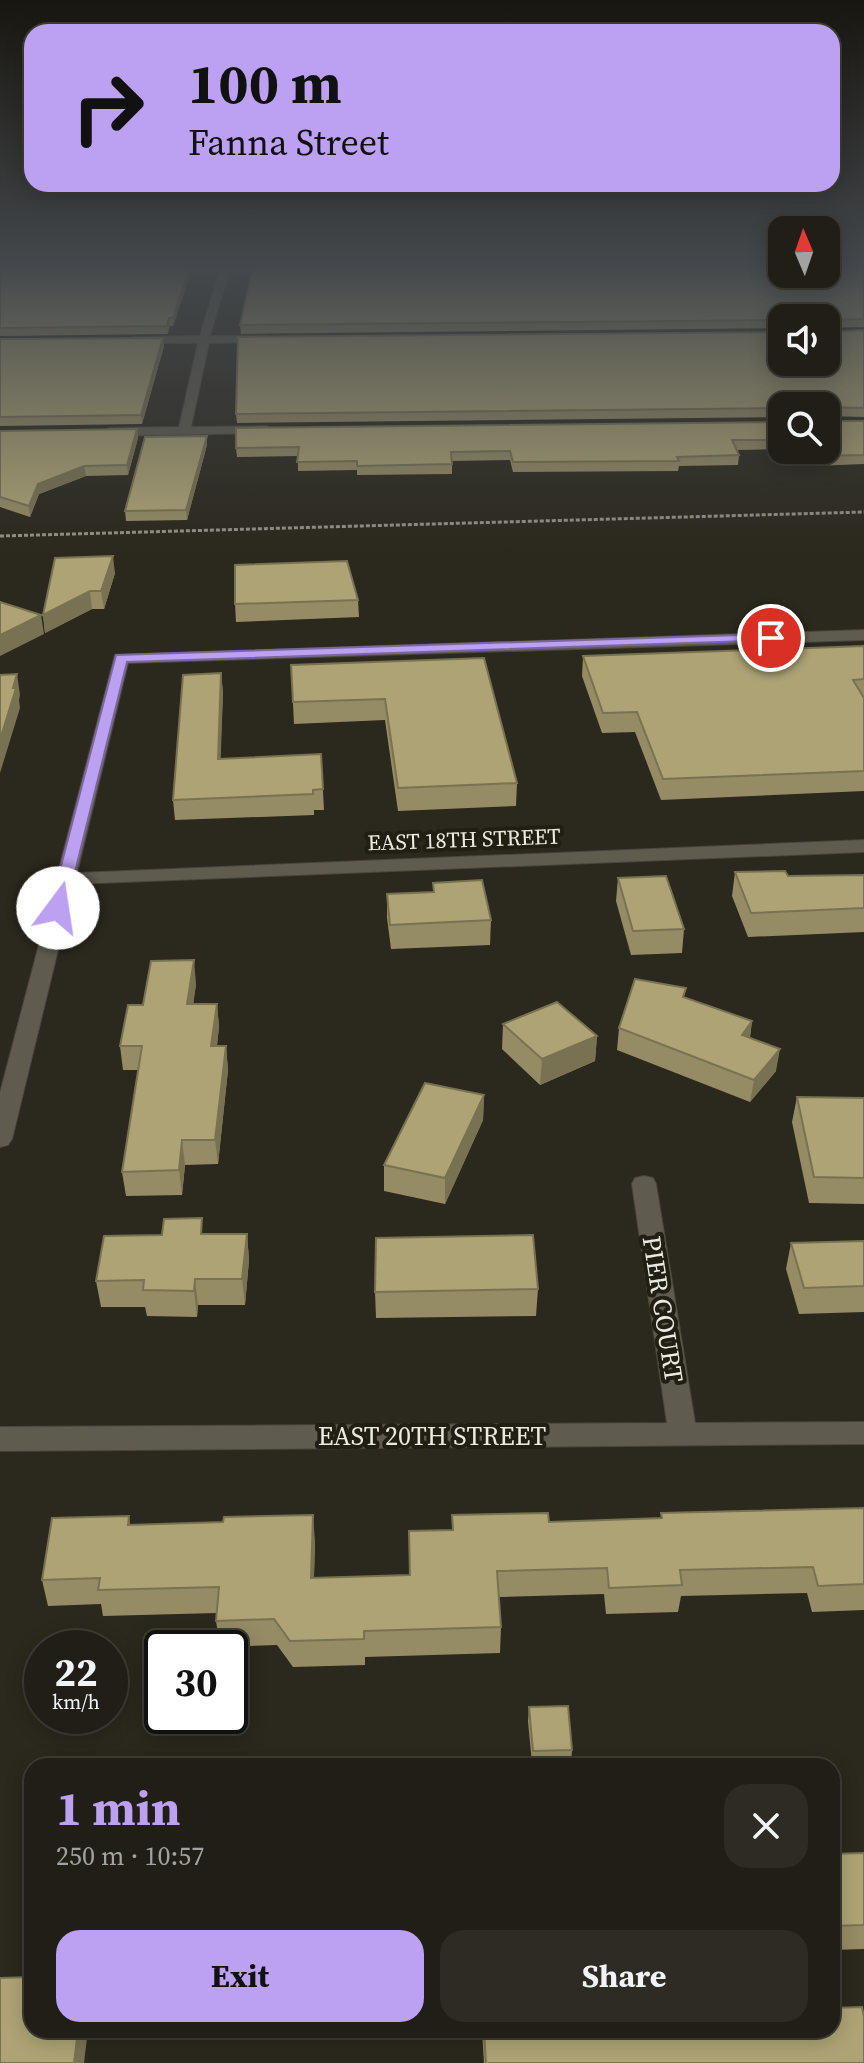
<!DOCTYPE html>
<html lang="en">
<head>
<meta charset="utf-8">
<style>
  :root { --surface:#201e16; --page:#2d2b23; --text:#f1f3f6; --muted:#a2a2a1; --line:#3d3c35; --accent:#bca0f2 }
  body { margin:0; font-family:"Source Serif 4",serif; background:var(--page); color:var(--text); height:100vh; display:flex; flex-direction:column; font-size:30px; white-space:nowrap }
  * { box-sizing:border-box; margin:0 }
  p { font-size:26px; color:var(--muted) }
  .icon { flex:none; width:44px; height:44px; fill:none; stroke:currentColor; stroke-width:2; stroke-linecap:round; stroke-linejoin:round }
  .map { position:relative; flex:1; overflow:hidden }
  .side { position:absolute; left:24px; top:1758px; width:816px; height:280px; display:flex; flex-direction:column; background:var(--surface); border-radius:24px; box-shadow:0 4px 20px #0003,0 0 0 2px var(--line) }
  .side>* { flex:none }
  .hud { position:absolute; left:24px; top:24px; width:816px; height:168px; border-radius:24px; box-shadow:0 4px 20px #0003,0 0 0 2px var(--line); background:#bca0f2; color:#111; overflow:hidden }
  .needle { width:52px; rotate:358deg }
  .buttons { position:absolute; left:768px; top:216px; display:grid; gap:16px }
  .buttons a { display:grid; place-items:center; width:72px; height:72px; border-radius:16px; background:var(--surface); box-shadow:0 4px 20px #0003,0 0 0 2px var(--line); font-size:40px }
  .speed { position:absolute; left:24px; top:1630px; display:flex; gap:16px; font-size:40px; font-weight:700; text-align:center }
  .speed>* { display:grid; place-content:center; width:104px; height:104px; border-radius:50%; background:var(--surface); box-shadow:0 4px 20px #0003,0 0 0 2px var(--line); line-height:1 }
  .speed small { font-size:20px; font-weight:400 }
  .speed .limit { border:4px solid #111; border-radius:12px; background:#fff; color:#111 }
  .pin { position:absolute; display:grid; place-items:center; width:68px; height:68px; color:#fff; margin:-34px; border:4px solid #fff; border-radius:50%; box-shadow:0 2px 8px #0007 }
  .me { position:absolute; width:88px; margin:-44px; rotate:14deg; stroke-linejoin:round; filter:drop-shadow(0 0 6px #0008) }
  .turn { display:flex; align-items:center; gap:28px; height:168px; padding:0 32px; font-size:36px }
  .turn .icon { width:104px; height:104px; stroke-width:2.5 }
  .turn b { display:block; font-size:56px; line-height:68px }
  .round { display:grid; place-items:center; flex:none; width:84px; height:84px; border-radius:24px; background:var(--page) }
  .summary { display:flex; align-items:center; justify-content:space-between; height:136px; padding:0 32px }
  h1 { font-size:48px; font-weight:700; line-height:60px; color:var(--accent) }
  .button { display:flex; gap:16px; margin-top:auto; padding:16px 32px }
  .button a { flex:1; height:92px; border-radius:24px; background:var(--accent); color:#111; font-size:32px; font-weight:700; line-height:92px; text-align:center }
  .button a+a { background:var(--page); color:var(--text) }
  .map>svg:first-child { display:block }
</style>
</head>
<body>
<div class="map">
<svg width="864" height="2063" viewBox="0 0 864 2063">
  <rect width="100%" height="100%" fill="#2b281d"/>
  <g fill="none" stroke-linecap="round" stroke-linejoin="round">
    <!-- minor casing -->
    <g stroke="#47453c" stroke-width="2">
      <g id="minor">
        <polygon points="161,267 283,266 288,269 283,272 229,272 210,336 267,336 272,339 267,342 209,343 191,427 267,426 273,430 271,433 109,436 103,432 109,428 179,427 198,343 133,343 128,340 133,337 200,336 219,272 158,272"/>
        <polygon points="864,630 864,640 128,663 77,873 864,840 864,852 74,884 12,1139 8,1145 0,1147 0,1093 115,655"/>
        <polygon points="644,1176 653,1178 656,1184 695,1423 864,1422 864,1444 0,1451 0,1427 667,1423 632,1184 635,1178"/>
      </g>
    </g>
    <!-- path -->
    <polyline stroke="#939188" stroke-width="3" stroke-dasharray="4 2" stroke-linecap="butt" points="0,536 864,512"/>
    <!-- minor -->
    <use href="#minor" fill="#5f5c4f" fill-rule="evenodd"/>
  </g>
  <!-- wall -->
  <g fill="#958c65">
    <polygon points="864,266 864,327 826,328 782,318 782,328 241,334 240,325"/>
    <polygon points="0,269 190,275 173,326 170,326 168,334 0,336"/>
    <polygon points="864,330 864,417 826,416 782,406 782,417 237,423 236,414 827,332"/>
    <polygon points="0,339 164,346 142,424 0,426"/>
    <polygon points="827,421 864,421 864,464 814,466 802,450 826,450"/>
    <polygon points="782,422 782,449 737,450 739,455 738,465 679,466 678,471 513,472 510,460 452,461 452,474 357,475 357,470 298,471 298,456 237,457 236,448"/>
    <polygon points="137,429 138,438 128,475 86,476 39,494 30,517 0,507 0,431"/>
    <polygon points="207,445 187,520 126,521 125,511"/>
    <polygon points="115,573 104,609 92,609 45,633 43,615"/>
    <polygon points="358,600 359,617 236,622 235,604"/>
    <polygon points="864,646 864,791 661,800 635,732 602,733 582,676 583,656"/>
    <polygon points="484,658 517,783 516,806 398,811 385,720 294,724 291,665"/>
    <polygon points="221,673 223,693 220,759 321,754 324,810 314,810 314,815 175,820 173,800"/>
    <polygon points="735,872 788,876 864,875 864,932 748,937 732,896"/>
    <polygon points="618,878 684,929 682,953 631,955 616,901"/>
    <polygon points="433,883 491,920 490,945 391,949 387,918 387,894 433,892"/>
    <polygon points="196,984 193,1004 217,1004 219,1027 217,1046 226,1046 228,1070 218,1164 185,1165 182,1195 126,1196 122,1172 139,1070 123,1070 120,1046 143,1005"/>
    <polygon points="684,997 752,1021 750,1038 776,1071 750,1102 617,1050 619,1028"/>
    <polygon points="503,1024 597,1036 595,1061 540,1085 502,1049"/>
    <polygon points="484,1095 483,1120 445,1204 384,1191 384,1165"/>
    <polygon points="797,1097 864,1098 864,1204 809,1203 792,1122"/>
    <polygon points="204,1234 247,1234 249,1260 245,1305 198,1305 197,1317 147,1316 145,1307 101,1307 96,1281"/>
    <polygon points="864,1241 864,1312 799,1314 786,1269 791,1243"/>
    <polygon points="538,1289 536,1316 376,1318 375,1292"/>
    <polygon points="864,1508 864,1610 812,1612 807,1593 681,1596 678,1612 606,1614 604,1594 499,1597 501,1627 500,1653 365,1657 365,1665 293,1667 277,1645 220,1647 216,1621 217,1613 103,1616 101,1604 48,1606 42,1580 129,1516 130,1525 315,1541 314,1578 410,1575 452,1530 452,1515 549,1522 661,1518 661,1513"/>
    <polygon points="529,1707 572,1750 571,1763 532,1764 528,1721"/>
    <polygon points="864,1853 864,1949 832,1950 832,1854"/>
    <polygon points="482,2030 832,2030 864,2063 484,2063"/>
  </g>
  <!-- shaded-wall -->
  <g fill="#797252">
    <polygon points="189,268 190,275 173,326 173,318"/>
    <polygon points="169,318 170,326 168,334 167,326"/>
    <polygon points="163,338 164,346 142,424 141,415"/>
    <polygon points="137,429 138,438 128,475 127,465"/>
    <polygon points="207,436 207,445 187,520 186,510"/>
    <polygon points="84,466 86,476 39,494 30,517 29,506 38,484"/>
    <polygon points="113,556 115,573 104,609 101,591"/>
    <polygon points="90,591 92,609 45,633 43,615"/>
    <polygon points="41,615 44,634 0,656 0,635"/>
    <polygon points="221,673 223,693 220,779 218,759"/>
    <polygon points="17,674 20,695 19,700 20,708 0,773 0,740"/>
    <polygon points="194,960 196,984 190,1028 187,1004"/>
    <polygon points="217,1004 219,1027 214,1070 211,1046"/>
    <polygon points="752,1021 749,1043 742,1035"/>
    <polygon points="597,1036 595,1061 540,1085 542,1059"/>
    <polygon points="226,1046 228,1070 218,1164 215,1140"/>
    <polygon points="780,1049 776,1071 750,1102 754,1080"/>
    <polygon points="484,1095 483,1120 445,1204 445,1178"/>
    <polygon points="182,1140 185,1165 182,1195 179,1170"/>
    <polygon points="247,1234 249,1260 245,1305 242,1279"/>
    <polygon points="195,1279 198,1305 197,1317 194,1291"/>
    <polygon points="313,1515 315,1541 313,1604 311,1578"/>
    <polygon points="78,2030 88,2030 84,2063 74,2063"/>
  </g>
  <!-- building -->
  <g fill="#ada375" stroke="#797252" stroke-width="2">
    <polygon points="375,266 782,266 782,274 826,274 826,266 864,266 864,319 827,320 826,321 826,318 782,318 782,320 240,325 253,267"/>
    <polygon points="189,268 173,318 169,318 167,326 0,328 0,269"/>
    <polygon points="826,328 827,332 864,330 864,408 827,407 826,412 826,406 782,406 782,408 236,414 238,337 782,332 782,362 826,362"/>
    <polygon points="163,338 141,415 0,417 0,339"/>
    <polygon points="826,419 827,421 864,421 864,455 815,456 810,450 826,450"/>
    <polygon points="782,422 782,440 732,440 739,455 677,457 679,461 513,462 510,451 451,452 452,464 357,466 357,461 297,462 299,447 236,448 236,428"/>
    <polygon points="137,429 127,465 84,466 38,484 29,506 0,497 0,431"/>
    <polygon points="207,436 186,510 125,511 145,437"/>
    <polygon points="113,556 101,591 90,591 43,615 55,558"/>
    <polygon points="347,561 358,600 235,604 235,565"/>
    <polygon points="0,602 41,615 0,635"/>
    <polygon points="864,646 864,679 853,680 864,698 864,771 663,779 637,712 603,713 583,656"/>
    <polygon points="484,658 517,783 398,788 385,699 293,702 291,665"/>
    <polygon points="221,673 218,759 321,754 323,789 313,790 313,794 173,800 183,675"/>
    <polygon points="17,674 13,688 16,688 0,740 0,675"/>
    <polygon points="785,871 788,876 864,875 864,908 751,913 735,872"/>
    <polygon points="666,876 684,929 633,931 618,878"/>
    <polygon points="482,880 491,920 390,925 387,894 434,892 433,883"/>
    <polygon points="194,960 187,1004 217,1004 211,1046 226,1046 215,1140 182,1140 179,1170 122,1172 142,1046 120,1046 128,1005 143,1005 151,961"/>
    <polygon points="635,979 686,988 683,997 752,1021 742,1035 780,1049 754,1080 619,1028"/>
    <polygon points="557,1002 597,1036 542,1059 503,1024"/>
    <polygon points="425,1083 484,1095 445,1178 384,1165"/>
    <polygon points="797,1097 864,1098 864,1178 814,1177"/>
    <polygon points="202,1218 201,1234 247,1234 242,1279 195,1279 194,1291 143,1290 144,1280 96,1281 104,1236 162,1235 164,1219"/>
    <polygon points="533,1235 538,1289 375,1292 376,1238"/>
    <polygon points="864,1241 864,1286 804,1288 791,1243"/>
    <polygon points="864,1508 864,1584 818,1586 813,1567 680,1570 682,1585 609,1588 607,1568 497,1571 501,1627 364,1631 364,1639 290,1641 274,1619 216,1621 219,1587 98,1590 100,1578 42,1580 52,1518 129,1516 128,1525 223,1522 224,1517 313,1515 311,1578 410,1575 409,1531 453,1530 452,1515 548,1513 549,1522 662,1518 661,1513"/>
    <polygon points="568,1706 572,1750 533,1751 529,1707"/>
    <polygon points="864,1853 864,1925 832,1926 832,1854"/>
    <polygon points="32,1977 32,2030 78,2030 74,2063 0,2063 0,1978"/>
    <polygon points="862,2007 864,2017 864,2063 486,2063 484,2030 832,2030 832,2008"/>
  </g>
  <!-- sky -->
  <linearGradient id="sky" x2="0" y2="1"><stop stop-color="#181610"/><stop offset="0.48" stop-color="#44484c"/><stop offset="1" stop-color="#44484c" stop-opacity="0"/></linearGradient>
  <rect width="864" height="555" fill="url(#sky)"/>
  <!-- route -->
  <polygon fill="#bca0f2" stroke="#7a689d" stroke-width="2" points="771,634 776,635 776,640 127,662 66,908 58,913 50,908 116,655"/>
  <g text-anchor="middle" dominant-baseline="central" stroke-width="8" stroke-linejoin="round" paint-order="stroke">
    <!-- street labels -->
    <g font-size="22" fill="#ebeae2" stroke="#211f13">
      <text transform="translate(464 839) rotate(-2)">EAST 18TH STREET</text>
    </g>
    <!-- near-street labels -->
    <g font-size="26" fill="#ebeae2" stroke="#211f13">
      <text transform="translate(663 1309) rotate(81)">PIER COURT</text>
      <text x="432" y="1436">EAST 20TH STREET</text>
    </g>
  </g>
</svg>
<div class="buttons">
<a><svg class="needle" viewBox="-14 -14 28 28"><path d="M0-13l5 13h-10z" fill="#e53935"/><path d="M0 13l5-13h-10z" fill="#a2a2a1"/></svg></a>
<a><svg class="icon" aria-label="sound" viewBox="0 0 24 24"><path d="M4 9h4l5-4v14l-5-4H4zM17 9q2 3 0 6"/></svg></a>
<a><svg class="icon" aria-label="search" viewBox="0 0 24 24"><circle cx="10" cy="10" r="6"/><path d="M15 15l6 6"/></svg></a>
</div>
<div class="speed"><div>22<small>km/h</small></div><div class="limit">30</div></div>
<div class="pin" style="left:771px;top:638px;background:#d93025"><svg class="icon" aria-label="arrive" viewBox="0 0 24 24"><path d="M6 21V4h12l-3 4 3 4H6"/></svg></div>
<svg class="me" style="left:58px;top:908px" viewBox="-20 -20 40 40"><circle r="19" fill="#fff"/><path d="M0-13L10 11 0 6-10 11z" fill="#bca0f2"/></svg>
<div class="hud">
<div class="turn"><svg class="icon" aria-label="right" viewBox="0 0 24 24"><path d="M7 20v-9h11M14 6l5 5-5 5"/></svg><div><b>100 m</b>Fanna Street</div></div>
</div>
<section class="side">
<div class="summary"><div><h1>1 min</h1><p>250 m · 10:57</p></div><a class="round"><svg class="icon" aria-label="close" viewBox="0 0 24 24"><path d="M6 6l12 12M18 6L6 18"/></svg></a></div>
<div class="button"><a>Exit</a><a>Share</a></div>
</section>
</div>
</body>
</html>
